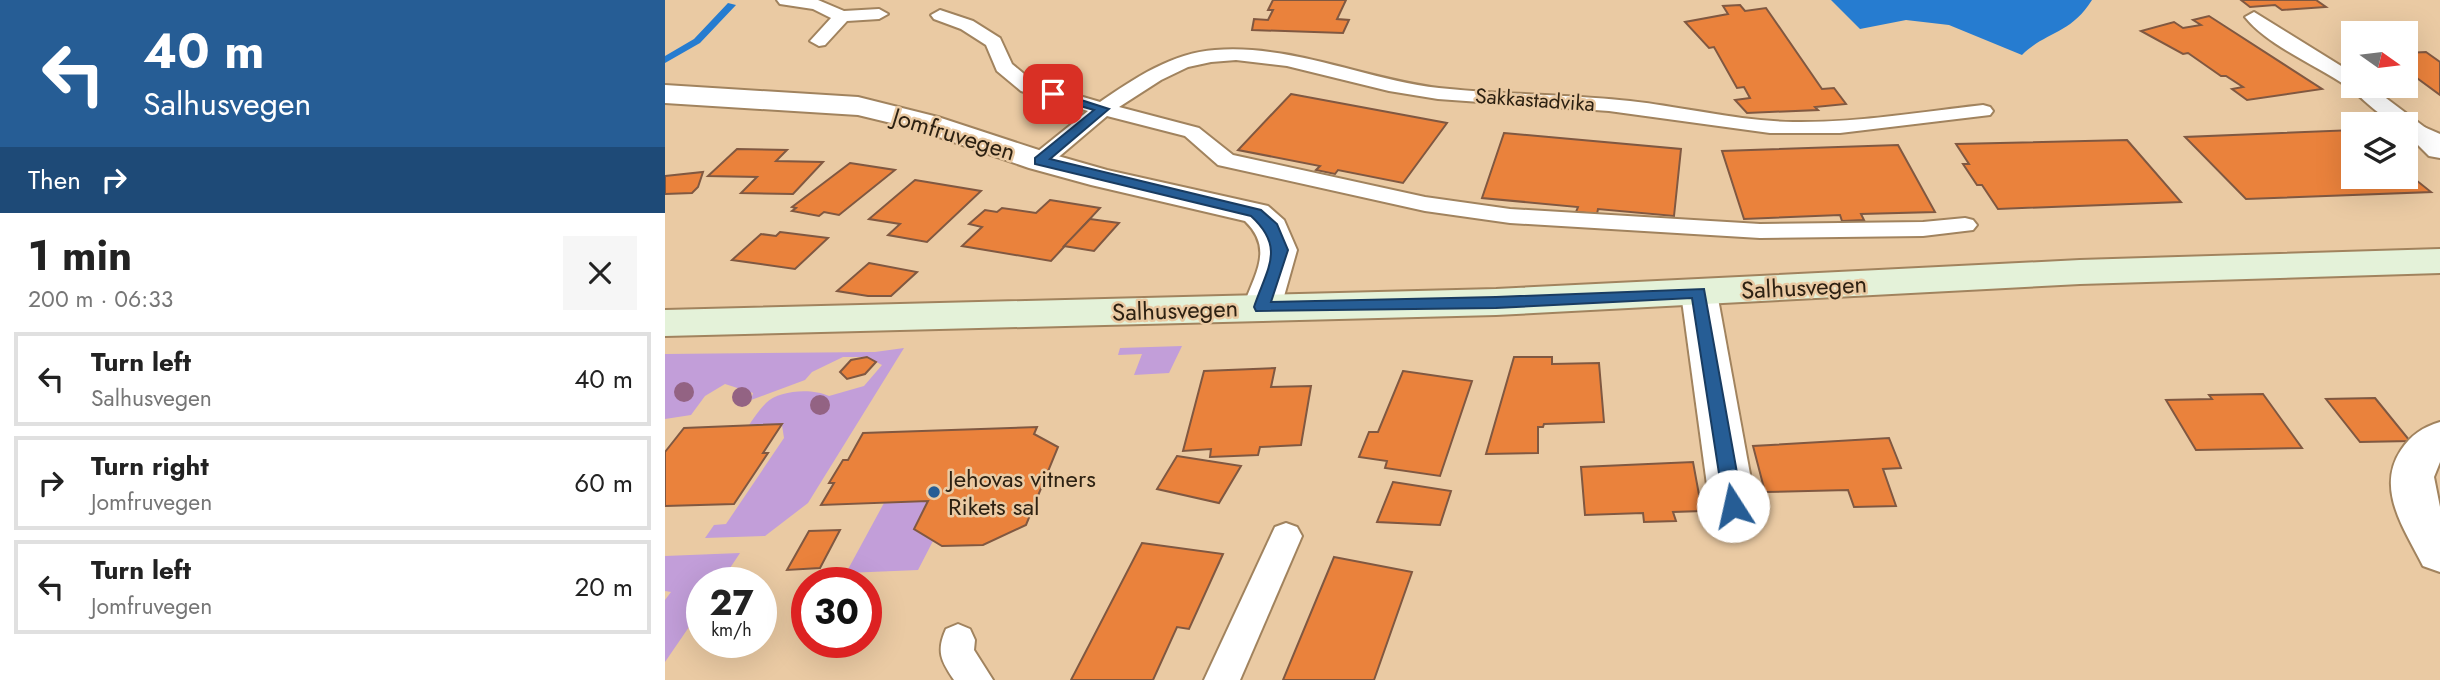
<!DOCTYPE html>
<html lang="en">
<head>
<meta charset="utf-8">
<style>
  :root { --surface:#fff; --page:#f6f6f6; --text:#222; --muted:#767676; --line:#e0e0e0 }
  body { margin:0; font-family:Jost,sans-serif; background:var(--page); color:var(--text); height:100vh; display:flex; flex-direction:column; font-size:26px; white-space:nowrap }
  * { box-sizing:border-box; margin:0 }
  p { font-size:23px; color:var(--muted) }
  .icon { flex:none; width:38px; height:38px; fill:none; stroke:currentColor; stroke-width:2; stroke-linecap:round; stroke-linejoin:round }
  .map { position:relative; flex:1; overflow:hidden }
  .sheet { display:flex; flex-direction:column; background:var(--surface); width:665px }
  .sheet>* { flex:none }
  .guide { background:#265d95; color:#fff; overflow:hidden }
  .needle { width:46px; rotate:104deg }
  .buttons { position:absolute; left:1676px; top:21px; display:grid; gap:14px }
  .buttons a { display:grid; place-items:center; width:77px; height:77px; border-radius:0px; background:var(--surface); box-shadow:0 7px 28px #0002; font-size:35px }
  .speed { position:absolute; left:21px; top:567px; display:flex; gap:14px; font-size:35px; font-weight:700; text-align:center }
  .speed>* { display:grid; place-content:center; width:91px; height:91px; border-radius:50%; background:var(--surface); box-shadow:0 7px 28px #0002; line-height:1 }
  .speed small { font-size:18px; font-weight:400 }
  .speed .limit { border:10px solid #d22; background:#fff; color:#111 }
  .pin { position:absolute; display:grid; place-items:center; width:60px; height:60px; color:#fff; margin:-30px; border-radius:14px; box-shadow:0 4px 10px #0006 }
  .me { position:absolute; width:77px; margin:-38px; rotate:350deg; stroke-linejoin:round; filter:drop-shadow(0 0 5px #0008) }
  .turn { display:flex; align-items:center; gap:24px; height:147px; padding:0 28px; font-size:32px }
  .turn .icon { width:91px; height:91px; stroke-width:2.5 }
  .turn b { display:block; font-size:49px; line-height:60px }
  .then { display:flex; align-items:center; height:66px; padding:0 28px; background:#0003; gap:14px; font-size:26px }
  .round { display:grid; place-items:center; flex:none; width:74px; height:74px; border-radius:0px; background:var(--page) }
  .overview { display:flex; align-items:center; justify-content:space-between; height:119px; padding:0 28px }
  h1 { font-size:42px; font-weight:700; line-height:52px }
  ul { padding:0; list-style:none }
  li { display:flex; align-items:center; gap:21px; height:94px; margin:0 14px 10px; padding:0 14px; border:4px solid var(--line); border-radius:0px }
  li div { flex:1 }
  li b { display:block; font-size:26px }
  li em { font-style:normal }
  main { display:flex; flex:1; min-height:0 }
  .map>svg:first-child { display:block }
</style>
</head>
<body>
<main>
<section class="sheet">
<div class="guide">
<div class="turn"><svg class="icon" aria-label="left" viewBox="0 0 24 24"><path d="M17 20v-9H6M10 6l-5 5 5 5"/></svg><div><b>40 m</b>Salhusvegen</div></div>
<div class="then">Then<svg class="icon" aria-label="right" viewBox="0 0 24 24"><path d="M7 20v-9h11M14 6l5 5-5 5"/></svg></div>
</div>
<div class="overview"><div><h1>1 min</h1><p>200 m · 06:33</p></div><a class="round"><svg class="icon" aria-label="close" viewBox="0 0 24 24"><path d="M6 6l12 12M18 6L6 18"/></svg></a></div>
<ul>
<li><svg class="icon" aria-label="left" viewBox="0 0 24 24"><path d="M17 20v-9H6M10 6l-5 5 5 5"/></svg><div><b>Turn left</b><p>Salhusvegen</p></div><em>40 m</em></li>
<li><svg class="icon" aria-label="right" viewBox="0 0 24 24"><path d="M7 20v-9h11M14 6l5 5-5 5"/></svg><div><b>Turn right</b><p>Jomfruvegen</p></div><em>60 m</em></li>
<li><svg class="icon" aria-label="left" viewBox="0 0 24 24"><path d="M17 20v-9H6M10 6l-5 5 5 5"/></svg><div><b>Turn left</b><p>Jomfruvegen</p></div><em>20 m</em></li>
</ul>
</section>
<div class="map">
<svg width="1775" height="680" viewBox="0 0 1775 680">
  <rect width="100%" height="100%" fill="#eacaa3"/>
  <!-- green -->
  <g fill="#c29ed9">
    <polygon points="517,346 504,373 469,375 477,354 453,355 455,348"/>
    <path d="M239,348L143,503L100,536L40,538L49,525L61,524L119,438L117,425H84C89,418 94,410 101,403C114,390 147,388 164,396L199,386L217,365L202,357H178L147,372L140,380L86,400L88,393L60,384L40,396L26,415L0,419V354L210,352Z"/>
    <polygon points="263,501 249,529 268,541 253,570 181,573 219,503"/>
    <polygon points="75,553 55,583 37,583 37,608 0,662 0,600 6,592 0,591 0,556"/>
  </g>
  <!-- water -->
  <path fill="#267cd0" d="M1166,0H1427C1405,35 1381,31 1357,55L1284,25L1241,20L1195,29Z"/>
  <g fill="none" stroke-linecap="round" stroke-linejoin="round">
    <!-- stream -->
    <polygon fill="#267cd0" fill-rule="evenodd" points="63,3 71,5 35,43 0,63 0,56 29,39"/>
  </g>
  <!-- building -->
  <g fill="#ea823c" stroke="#805841" stroke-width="2">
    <polygon points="608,0 681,0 672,19 684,20 678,33 587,30 589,19 603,20 608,10 603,10"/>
    <polygon points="1576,0 1651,0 1661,7 1617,10 1610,5 1585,7"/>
    <polygon points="1075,5 1080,11 1101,8 1157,89 1169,88 1181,104 1150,107 1153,110 1082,113 1070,100 1085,98 1079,87 1072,88 1049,47 1044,48 1020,22 1063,14 1058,6"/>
    <polygon points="1544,16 1657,89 1582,100 1567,89 1578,87 1561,76 1556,76 1523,53 1518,54 1476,31 1509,22 1518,28 1536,25 1528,20"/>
    <polygon points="1761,52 1775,62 1775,95 1741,70 1741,53"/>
    <polygon points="626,94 782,123 738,183 673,170 670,174 651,170 655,166 573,150"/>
    <polygon points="1689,130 1689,177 1741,177 1741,172 1766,192 1581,199 1520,137"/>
    <polygon points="839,133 1016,149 1009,216 933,209 932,214 911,212 913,207 817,198"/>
    <polygon points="1462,140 1516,202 1333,209 1317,185 1312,185 1298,164 1304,164 1291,144"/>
    <polygon points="1233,145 1270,212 1196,214 1199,220 1177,221 1175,215 1079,219 1057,151"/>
    <polygon points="72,149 122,150 111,161 158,162 128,194 76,193 92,177 43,176"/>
    <polygon points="185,163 230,170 174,215 159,212 154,216 127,211 131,208 127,207"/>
    <polygon points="38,172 33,187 27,193 0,194 0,176"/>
    <polygon points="250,180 316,191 262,242 223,235 235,224 204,219"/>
    <polygon points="385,200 435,208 386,261 297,246 317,227 304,224 320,210 332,212 337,208 371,213"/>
    <polygon points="425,219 454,223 429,251 399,246"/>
    <polygon points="115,232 163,238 130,269 67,260 96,234 111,236"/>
    <polygon points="204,263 252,272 226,296 203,296 172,291"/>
    <polygon points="202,357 211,362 200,374 182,379 175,372 186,360"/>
    <polygon points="849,357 887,357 887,364 934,363 939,422 879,424 878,427 873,427 873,453 821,454"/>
    <polygon points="610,368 606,387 646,386 636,445 595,447 593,455 545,457 546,449 518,451 539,371"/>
    <polygon points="738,371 807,381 775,476 720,468 722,461 694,457 704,432 713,432"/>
    <polygon points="1598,394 1637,448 1531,450 1501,400 1547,399 1544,395"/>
    <polygon points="1710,398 1745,441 1695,442 1661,399"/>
    <polygon points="117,424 98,453 103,453 69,504 0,506 0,452 19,428"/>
    <polygon points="372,427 369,434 393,447 361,525 318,545 277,546 249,529 263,501 156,505 169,483 164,483 178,460 183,460 198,433"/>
    <polygon points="1224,438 1236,468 1218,469 1231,506 1189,507 1183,490 1100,492 1088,446"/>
    <polygon points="512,456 576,466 554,503 492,489"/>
    <polygon points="1028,462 1037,511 1008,512 1011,521 979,522 978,513 920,515 916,467"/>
    <polygon points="728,482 786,491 775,525 712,522"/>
    <polygon points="175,530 155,568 122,570 144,531"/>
    <polygon points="477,543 558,554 524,629 512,627 488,680 406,680"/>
    <polygon points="669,557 747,572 709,680 618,680"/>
  </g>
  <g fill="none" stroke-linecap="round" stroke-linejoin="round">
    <!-- service casing -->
    <g stroke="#a1835e" stroke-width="4">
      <g id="service">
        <polygon points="112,0 153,0 179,11 214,9 223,14 214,19 182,21 160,45 154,46 145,41 166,18 148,9 115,4"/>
        <path d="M275,10L308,21L335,38L347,64L370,83L435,102C470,78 507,53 550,50C627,44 699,79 774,88C837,95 901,94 965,101C1019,107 1073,121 1128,122C1191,123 1255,112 1318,105L1325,107L1328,111L1325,115L1175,133H1105L944,111L773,99L724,91L622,66L571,60L546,62L523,67L496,80L454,107L534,128L568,155L760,197L845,209L1095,224L1258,222L1300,218L1308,220L1312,225L1308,230L1258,236L1095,238L845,223L760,211L553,165L520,136L442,116L383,166H367L364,161L367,156L423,111L356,91L332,71L321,45L296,29L269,19L266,15Z"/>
        <path d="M1589,12L1689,74V86H1705L1766,132L1769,136L1766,140H1752L1741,132V124C1719,124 1700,99 1683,87C1653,66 1603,46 1580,17Z"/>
        <polygon points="621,523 632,527 637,536 575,680 539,680 610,527"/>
        <path d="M293,624L305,629L310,640L309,650L328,680H289C276,661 271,651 281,629Z"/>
      </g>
    </g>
    <!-- minor casing -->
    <g stroke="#a1835e" stroke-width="4">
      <g id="minor">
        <path d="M0,85L193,97L273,117L386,154L442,170L603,206L619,220L632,250L616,307L610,316L597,320L584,316L578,307C590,273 609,249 580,221L426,185L364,168L251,129L193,115L0,103Z"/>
        <polygon points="1759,127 1775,134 1775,158 1764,156 1744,136 1748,130"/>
        <polygon points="1034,281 1047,284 1052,293 1091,507 1084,520 1068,526 1052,520 1045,507 1016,293 1021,284"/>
        <path d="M1775,422V462L1769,477L1775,507V572L1758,566C1740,530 1710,489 1736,450C1746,435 1758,427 1775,422Z"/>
      </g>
    </g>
    <!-- secondary casing -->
    <g stroke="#a1835e" stroke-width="4">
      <polygon id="secondary" points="1775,249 1775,273 1415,284 831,315 0,336 0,310 831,289 1415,260"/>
    </g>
    <!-- service -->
    <use href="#service" fill="#fff" fill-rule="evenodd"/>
    <!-- minor -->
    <use href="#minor" fill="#fff" fill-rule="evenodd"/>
    <!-- secondary -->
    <use href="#secondary" fill="#e4f2d9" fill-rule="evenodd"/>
  </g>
  <!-- trees -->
  <g fill="#936383">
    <circle cx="19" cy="392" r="10"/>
    <circle cx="77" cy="397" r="10"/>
    <circle cx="155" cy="405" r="10"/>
  </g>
  <!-- route -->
  <path fill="#265d95" stroke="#193c61" stroke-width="2" d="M388,91L444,109L385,159L596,210L612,224L623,250L606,302L831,297L1039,289L1078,506L1075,512L1068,514L1062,512L1059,506L1027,298L831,308L591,311L589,307C602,268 621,248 586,216L370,164V158L429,110L384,97V92Z"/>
  <!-- markers -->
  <circle fill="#265d95" stroke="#eacaa3" stroke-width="2.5" cx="269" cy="492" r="7"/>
  <g text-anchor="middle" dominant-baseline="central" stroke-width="5" stroke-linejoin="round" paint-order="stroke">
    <!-- far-street labels -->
    <g font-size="21" fill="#2d2112" stroke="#eacaa3">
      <text transform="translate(870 100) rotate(4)">Sakkastadvika</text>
    </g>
    <!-- street labels -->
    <g font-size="24" fill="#2d2112" stroke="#eacaa3">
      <text transform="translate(289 134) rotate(17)">Jomfruvegen</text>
      <text transform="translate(1139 287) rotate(-3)">Salhusvegen</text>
      <text transform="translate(510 310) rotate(-2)">Salhusvegen</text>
    </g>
    <!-- poi labels -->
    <g font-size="24" fill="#2d2112" stroke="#eacaa3" text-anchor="start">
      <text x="283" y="478">Jehovas vitners<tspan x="283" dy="28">Rikets sal</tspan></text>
    </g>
  </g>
</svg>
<div class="buttons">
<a><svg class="needle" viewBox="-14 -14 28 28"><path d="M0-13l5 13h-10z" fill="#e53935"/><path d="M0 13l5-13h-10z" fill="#767676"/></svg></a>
<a><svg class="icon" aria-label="layers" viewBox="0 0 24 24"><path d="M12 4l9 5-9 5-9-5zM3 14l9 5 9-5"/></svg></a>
</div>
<div class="speed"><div>27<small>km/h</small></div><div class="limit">30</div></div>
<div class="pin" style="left:388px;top:94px;background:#d93025"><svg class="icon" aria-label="arrive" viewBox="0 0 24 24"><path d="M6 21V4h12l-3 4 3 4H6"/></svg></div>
<svg class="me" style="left:1068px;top:506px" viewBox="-20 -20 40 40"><circle r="19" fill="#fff"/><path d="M0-13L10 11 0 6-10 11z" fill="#265d95"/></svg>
</div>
</main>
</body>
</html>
